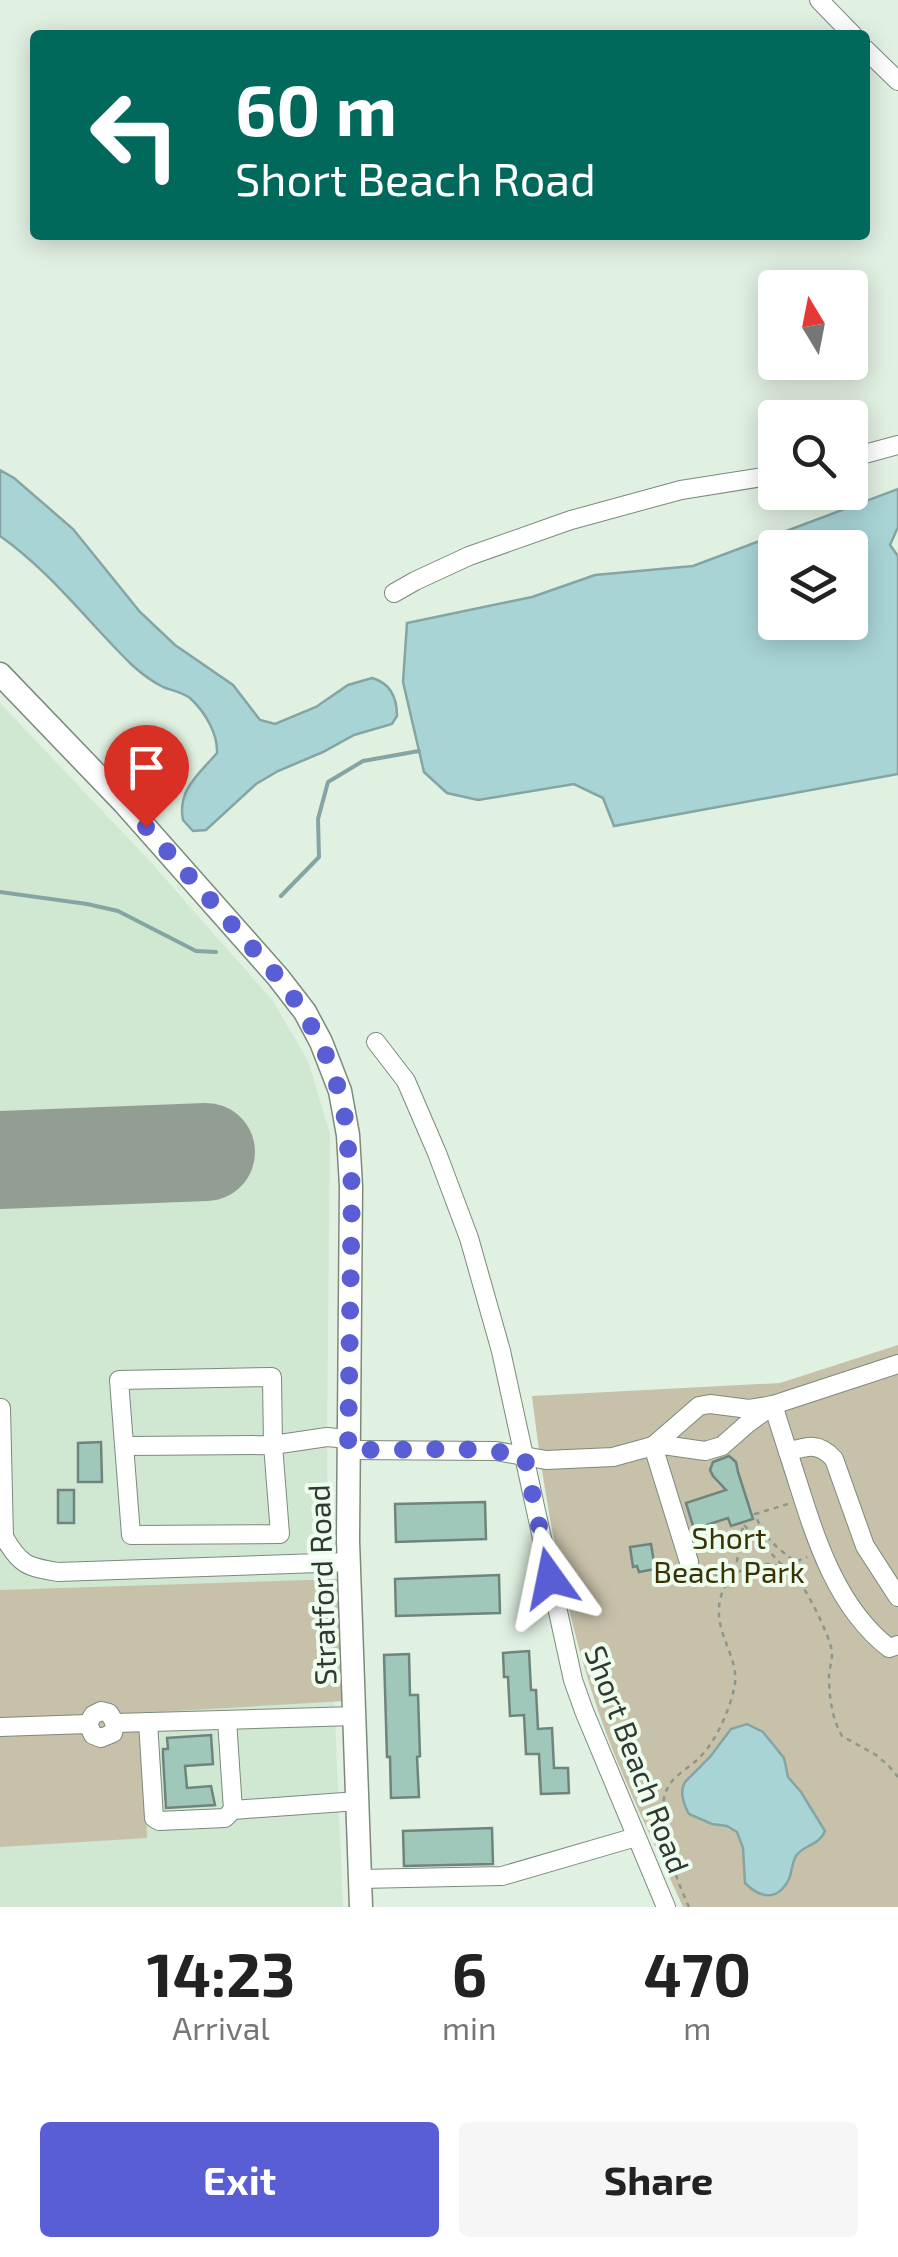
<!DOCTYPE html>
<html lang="en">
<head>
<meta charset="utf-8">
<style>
  :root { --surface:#fff; --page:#f6f6f6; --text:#222; --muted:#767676; --accent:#5a5ed5 }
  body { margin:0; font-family:"Exo 2",sans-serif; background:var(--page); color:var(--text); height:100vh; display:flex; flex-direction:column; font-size:38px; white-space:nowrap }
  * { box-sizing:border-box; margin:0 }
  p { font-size:32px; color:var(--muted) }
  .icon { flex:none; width:55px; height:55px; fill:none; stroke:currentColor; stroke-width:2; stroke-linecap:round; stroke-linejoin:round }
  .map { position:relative; height:1907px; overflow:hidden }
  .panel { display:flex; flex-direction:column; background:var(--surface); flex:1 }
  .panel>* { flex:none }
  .top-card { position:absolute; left:30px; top:30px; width:840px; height:210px; border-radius:10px; box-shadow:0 5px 25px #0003; background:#00695c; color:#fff; overflow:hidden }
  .needle { width:65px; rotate:350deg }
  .tools { position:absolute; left:758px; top:270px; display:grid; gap:20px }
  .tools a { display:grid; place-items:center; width:110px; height:110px; border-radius:10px; background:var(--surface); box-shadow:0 5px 25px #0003; font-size:50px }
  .pin { position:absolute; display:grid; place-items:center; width:85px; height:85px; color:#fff; margin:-102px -42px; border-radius:50% 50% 50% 0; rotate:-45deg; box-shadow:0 0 10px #0007 }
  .pin .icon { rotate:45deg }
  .me { position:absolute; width:110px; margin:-55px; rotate:348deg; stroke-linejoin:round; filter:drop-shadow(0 0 8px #0008) }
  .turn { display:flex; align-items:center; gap:35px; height:210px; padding:0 40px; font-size:45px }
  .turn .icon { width:130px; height:130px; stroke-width:2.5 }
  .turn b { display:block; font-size:70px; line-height:85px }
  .eta { display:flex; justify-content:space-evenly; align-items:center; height:170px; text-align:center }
  .eta b { font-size:60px; font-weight:700; line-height:70px }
  .cta { display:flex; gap:20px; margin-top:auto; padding:20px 40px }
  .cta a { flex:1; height:115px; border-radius:10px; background:var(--accent); color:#fff; font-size:40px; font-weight:700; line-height:115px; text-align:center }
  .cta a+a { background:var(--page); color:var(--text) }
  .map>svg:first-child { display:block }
</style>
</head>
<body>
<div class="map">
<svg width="898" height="1907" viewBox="0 0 898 1907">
  <rect width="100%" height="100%" fill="#e0f0e1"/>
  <!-- built -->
  <polygon fill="#d0e7d2" points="0,703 147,858 273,1001 308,1061 330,1134 327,1437 328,1550 343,1907 0,1907"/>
  <!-- green -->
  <g fill="#c7c1a9">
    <path d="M898,1345V1907H683C651,1835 614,1764 591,1689C561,1593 544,1495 532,1396L780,1383Z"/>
    <polygon points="340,1579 345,1701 141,1713 147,1838 0,1847 0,1590"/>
  </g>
  <!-- water -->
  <g fill="#a8d4d6" stroke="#84a5a4" stroke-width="2.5" fill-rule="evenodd">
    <path d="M0,470L14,478L73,529L140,612L175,645L233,685L260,720L275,724L316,707L348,685L372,678C390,683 397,698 397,716L392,724L354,735L323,752L278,771L256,784L206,830L193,831L183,820C177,790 199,774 217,753C218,734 205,712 191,699C183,692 173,691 163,687C151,681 142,674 132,665C88,622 50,571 0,536Z"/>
    <path d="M898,489V527L890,545L898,556V774L614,826L603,798L574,784L478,800L447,793L424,772L403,682L407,623L532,597L595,575L693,566ZM775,548H850V622H775Z"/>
    <path d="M747,1724L763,1732L784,1758L788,1777L801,1792L825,1831C819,1846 804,1844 796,1856C792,1862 792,1872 789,1879C778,1901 761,1899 745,1883L743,1848L737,1832L727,1826L712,1824L689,1814C684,1805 679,1792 685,1782L710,1757L731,1729Z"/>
  </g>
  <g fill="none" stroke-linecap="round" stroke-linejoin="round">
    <!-- stream -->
    <g stroke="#84a5a4" stroke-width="4">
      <polyline points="0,892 87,904 118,911 196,951 216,952"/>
      <polyline points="281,896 319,857 318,819 328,782 363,761 419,751"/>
    </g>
    <!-- runway -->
    <polyline stroke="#929e94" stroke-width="98" points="0,1160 206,1152"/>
  </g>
  <!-- building -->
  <g fill="#9fc7ba" stroke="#6f847d" stroke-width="2.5">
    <polygon points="101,1442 102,1482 78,1482 78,1443"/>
    <polygon points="729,1456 736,1462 738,1472 753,1519 731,1526 728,1518 694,1529 686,1503 726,1490 713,1476 710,1470 713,1462"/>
    <rect x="58" y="1490" width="16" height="33"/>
    <polygon points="485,1502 486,1539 396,1542 395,1504"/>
    <polygon points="651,1544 655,1569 639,1572 637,1566 633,1567 630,1547"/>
    <polygon points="499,1575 500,1613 396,1616 395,1579"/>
    <polygon points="529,1651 531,1690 536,1690 538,1729 552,1728 554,1768 568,1768 569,1793 541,1794 539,1754 526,1754 524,1715 510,1716 508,1677 504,1677 503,1653"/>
    <polygon points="409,1654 410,1695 418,1695 420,1756 417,1757 419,1797 391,1798 390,1757 387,1757 384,1655"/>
    <polygon points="211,1735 213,1764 185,1766 187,1788 211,1786 215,1805 166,1808 163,1755 163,1749 168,1749 167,1738"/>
    <polygon points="492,1828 493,1864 404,1866 403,1831"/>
  </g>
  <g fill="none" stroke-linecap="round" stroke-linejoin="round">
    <!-- minor casing -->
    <g stroke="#7b8a7c" stroke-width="20">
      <g id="minor">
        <polyline points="819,0 853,35"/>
        <polyline points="865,49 898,81"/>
        <polyline points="850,458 898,445"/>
        <polyline points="394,593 415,581 469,556 571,520 681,490 775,475"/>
        <polyline points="376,1042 406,1081 437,1153 469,1238 501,1351 573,1680 584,1711 666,1907"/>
        <polygon points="272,1377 273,1445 280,1534 131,1535 119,1380"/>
        <polyline points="773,1405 788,1452"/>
        <path d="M1,1408L4,1537C20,1565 27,1567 58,1572L349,1562"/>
        <polyline points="125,1446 273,1445 327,1437 348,1439"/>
        <polyline points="653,1446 699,1406 710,1404 749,1409 773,1405 898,1364"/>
        <polyline points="653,1446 689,1562"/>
        <polyline points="348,1450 496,1451 546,1460 613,1457 653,1446 663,1445 705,1451 722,1446 747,1424 773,1405"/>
        <path d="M898,1597L865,1546L834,1459C819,1442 808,1446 788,1452C811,1521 829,1601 889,1648L898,1645"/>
        <polyline points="227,1720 233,1810 358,1801"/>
        <polyline points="148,1722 154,1818 159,1821 225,1818 233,1810"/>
        <polyline points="115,1723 355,1716"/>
        <polyline points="88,1724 93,1735 101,1738 113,1733 115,1723"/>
        <polyline points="88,1724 93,1715 101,1711 109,1713 115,1723"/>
        <polyline points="0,1727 88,1724"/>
        <polyline points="360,1879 502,1876 636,1837"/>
      </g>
    </g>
    <!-- major casing -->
    <g stroke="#7b8a7c" stroke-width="25">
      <polyline id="major" points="0,674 124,803 278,977 305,1012 321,1042 340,1091 348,1135 351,1186 348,1541 361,1907"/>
    </g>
    <!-- path -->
    <g stroke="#8b978c" stroke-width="2.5" stroke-dasharray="5 5" stroke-linecap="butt">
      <path d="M788,1504L755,1514C765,1540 775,1545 795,1562L807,1557"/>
      <polyline points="744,1525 784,1567"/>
      <polyline points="704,1569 728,1581"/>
      <polyline points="735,1572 743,1526"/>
      <path d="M689,1907C676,1879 653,1819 667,1789C673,1775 690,1768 700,1757C716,1741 729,1711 734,1689C740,1666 724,1645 720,1623C714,1592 732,1566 763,1564C774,1564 784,1566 792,1573C803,1581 833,1641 832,1654C832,1662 829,1669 829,1677C829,1696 832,1719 842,1736L876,1755L888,1765L898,1777"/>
    </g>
    <!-- minor -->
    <use href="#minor" stroke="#fff" stroke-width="18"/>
    <!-- major -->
    <use href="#major" stroke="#fff" stroke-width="22"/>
  </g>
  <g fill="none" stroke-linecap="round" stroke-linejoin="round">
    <!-- route -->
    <polyline stroke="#5a5ed5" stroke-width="18" stroke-dasharray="0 32.4" points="146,827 278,977 304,1012 332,1067 344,1110 352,1186 348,1450 462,1449 524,1454 550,1578"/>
  </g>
  <g text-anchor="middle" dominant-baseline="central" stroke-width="8" stroke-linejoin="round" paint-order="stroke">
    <!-- park labels -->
    <g font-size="30" fill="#3a3105" stroke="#edfeee">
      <text x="729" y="1537">Short<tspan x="729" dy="34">Beach Park</tspan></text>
    </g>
    <!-- street labels -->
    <g font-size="30" fill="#313731" stroke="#edfeee">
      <text transform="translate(321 1585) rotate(-92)">Stratford Road</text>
      <text transform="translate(638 1759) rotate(69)">Short Beach Road</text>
    </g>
  </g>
</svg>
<div class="tools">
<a><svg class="needle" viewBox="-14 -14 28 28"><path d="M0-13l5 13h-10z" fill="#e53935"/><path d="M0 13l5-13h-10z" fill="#767676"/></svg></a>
<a><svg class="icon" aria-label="search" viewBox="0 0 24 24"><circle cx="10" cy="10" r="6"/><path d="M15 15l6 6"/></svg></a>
<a><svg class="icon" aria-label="layers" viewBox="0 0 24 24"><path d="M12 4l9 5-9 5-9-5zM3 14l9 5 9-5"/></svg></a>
</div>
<div class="pin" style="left:146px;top:827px;background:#d93025"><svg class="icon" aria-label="arrive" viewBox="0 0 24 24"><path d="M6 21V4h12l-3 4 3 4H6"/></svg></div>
<svg class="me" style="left:550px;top:1578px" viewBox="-20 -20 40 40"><path d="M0-17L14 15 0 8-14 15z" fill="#5a5ed5" stroke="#fff" stroke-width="4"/></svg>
<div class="top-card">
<div class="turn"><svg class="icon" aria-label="left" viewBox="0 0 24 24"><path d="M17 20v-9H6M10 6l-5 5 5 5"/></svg><div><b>60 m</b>Short Beach Road</div></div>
</div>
</div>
<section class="panel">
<div class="eta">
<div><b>14:23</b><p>Arrival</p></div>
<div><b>6</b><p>min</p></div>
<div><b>470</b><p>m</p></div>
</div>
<div class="cta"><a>Exit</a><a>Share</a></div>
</section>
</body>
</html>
